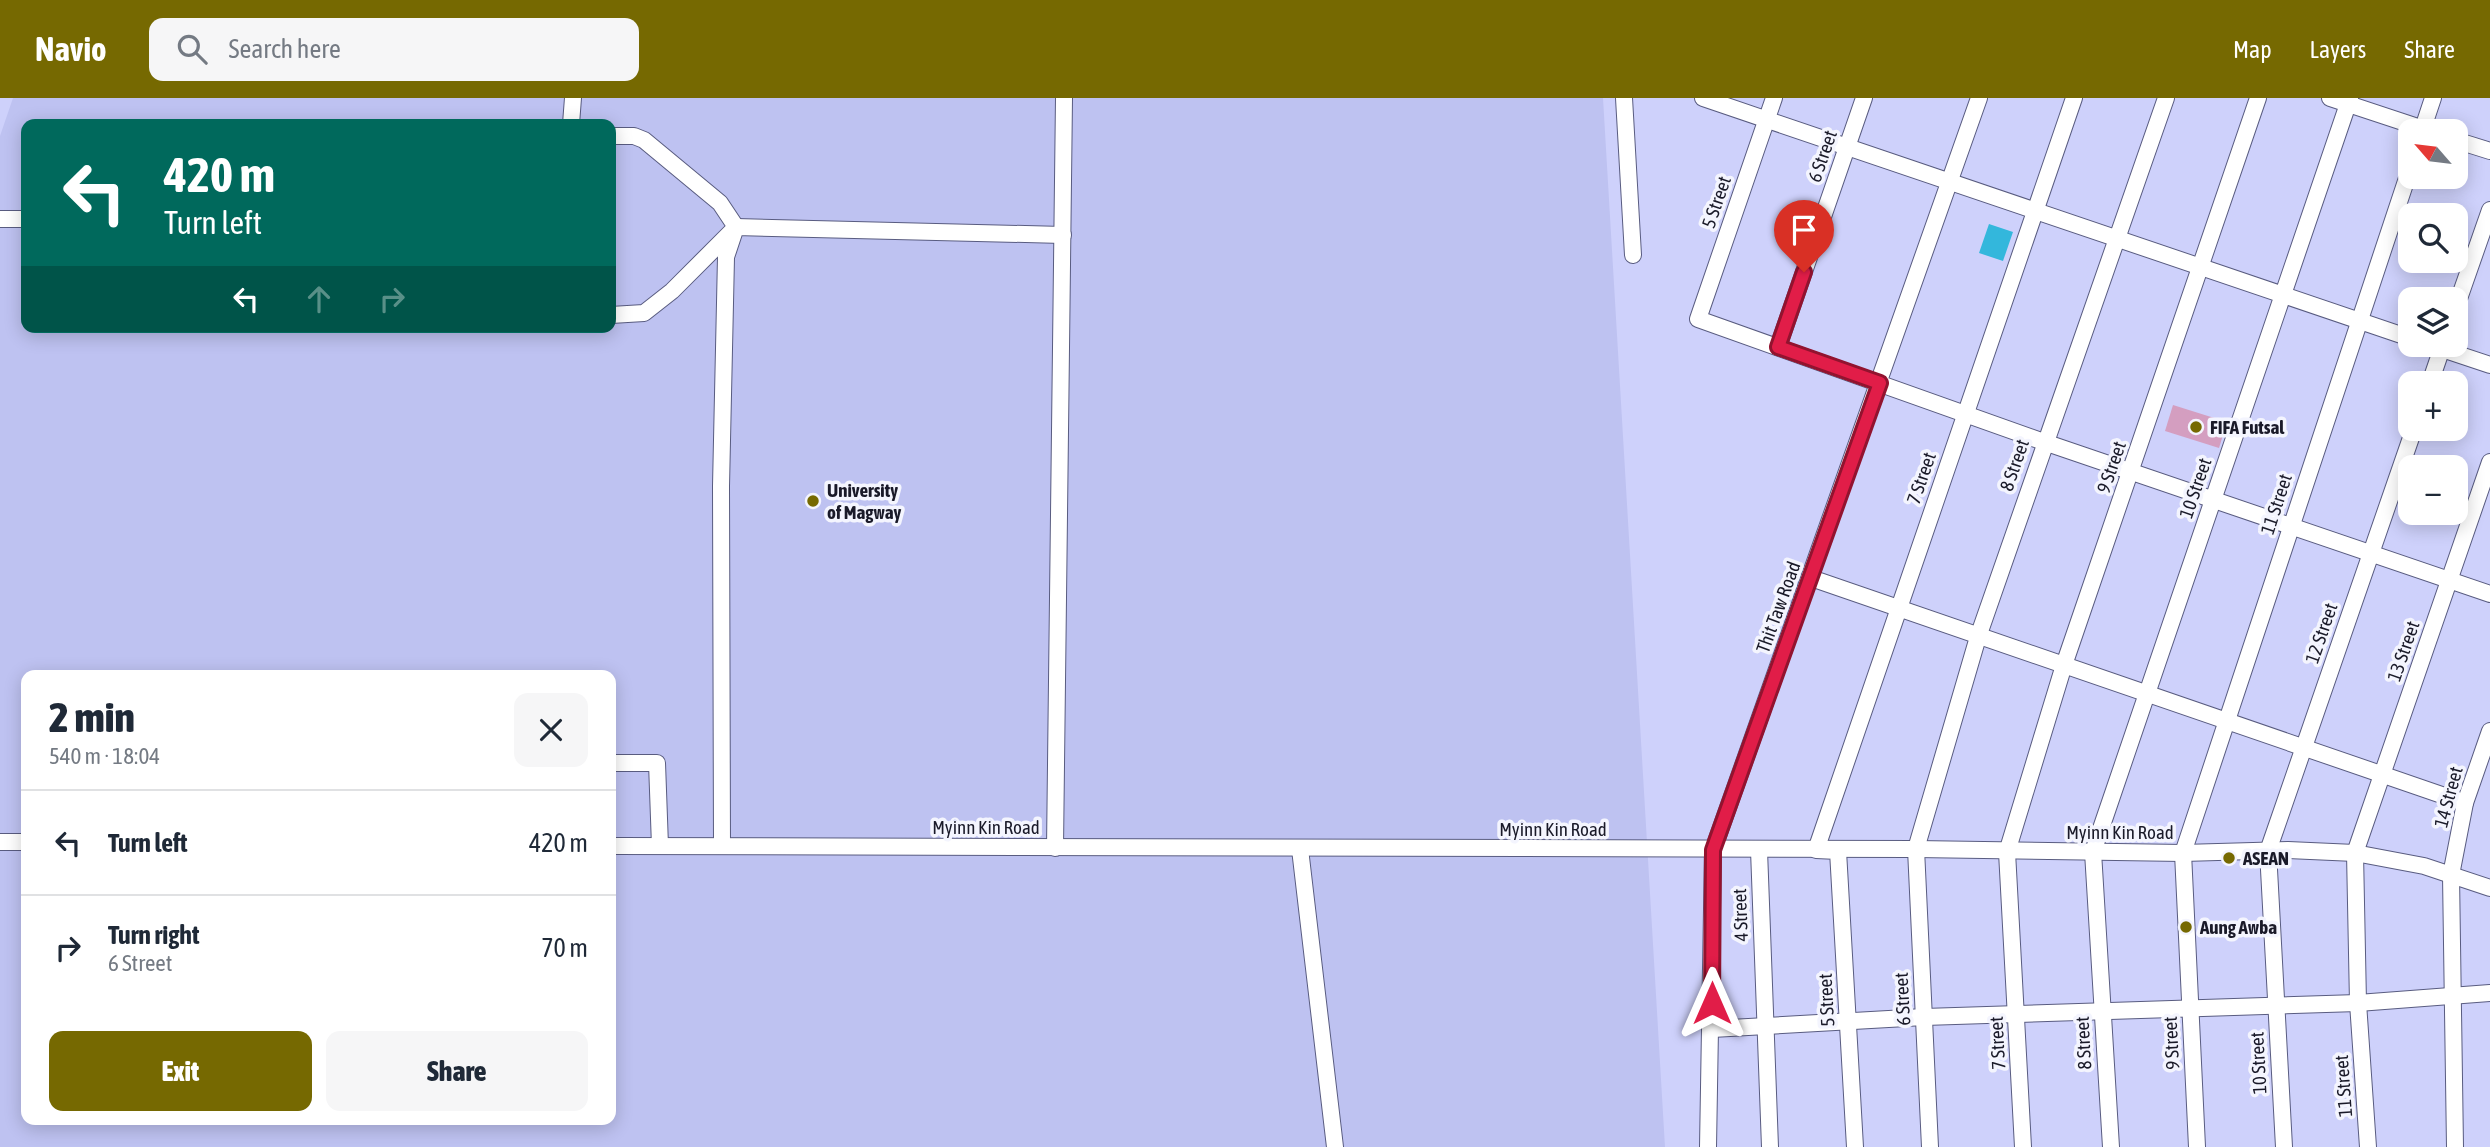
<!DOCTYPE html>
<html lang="en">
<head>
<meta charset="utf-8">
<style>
  :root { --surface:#fff; --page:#f6f6f7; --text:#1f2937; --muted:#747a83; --line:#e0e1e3; --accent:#766901 }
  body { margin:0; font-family:"Asap Condensed",sans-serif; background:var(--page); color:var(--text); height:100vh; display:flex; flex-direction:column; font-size:26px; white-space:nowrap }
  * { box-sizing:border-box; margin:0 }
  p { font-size:23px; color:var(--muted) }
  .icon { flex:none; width:38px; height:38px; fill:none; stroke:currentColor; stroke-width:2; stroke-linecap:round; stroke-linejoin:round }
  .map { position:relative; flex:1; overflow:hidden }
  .sheet { position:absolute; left:21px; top:572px; width:595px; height:455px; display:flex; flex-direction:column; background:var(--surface); border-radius:14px; box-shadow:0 4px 18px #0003 }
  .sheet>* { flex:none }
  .top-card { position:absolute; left:21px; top:21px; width:595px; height:214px; border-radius:14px; box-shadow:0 4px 18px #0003; background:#00695c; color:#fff; overflow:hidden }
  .needle { width:46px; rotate:298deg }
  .fabs { position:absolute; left:2398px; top:21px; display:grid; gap:14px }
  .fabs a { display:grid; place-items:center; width:70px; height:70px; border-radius:14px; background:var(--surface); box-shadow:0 4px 18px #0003; font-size:35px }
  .pin { position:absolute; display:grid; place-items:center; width:60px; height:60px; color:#fff; margin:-72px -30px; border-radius:50% 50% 50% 0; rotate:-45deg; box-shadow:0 0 7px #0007 }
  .pin .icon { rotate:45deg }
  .me { position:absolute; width:77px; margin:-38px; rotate:0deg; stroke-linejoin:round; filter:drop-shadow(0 0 5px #0008) }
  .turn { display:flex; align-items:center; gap:24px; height:147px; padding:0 28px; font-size:32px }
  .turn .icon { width:91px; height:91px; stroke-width:2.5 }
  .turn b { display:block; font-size:49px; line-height:60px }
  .lanes { display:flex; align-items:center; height:66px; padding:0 28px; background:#0003; justify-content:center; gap:35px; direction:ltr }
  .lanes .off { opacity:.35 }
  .round { display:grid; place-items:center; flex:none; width:74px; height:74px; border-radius:14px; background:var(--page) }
  .overview { display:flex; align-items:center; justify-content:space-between; height:119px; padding:0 28px }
  h1 { font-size:42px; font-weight:800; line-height:52px }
  .primary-button { display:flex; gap:14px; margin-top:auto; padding:14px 28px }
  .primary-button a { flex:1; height:80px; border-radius:14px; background:var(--accent); color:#fff; font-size:28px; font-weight:800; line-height:80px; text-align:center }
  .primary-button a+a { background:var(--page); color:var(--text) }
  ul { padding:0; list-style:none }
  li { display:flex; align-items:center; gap:21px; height:105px; padding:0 28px; border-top:2px solid var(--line) }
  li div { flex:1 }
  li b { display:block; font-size:26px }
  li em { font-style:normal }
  header { display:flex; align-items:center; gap:42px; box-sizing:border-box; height:98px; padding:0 35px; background:var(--accent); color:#fff }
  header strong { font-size:33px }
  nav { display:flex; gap:38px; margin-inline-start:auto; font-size:24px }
  .search { width:490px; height:63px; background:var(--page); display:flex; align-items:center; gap:18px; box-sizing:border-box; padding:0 24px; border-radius:14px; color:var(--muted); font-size:26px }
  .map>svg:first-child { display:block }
</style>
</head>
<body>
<header>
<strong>Navio</strong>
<div class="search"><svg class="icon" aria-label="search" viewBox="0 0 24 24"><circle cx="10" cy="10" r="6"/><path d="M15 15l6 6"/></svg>Search here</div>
<nav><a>Map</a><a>Layers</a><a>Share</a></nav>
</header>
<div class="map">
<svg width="2490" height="1049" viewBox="0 0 2490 1049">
  <rect width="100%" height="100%" fill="#ced1fb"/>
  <!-- built -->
  <path fill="#bec2f1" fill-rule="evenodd" d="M13,0H1603L1665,1049H0V38ZM26,26H611V229H26ZM26,578H611V1022H26Z"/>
  <!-- green -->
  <polygon fill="#d49ec0" points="2173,307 2227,324 2219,350 2165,333"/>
  <!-- water -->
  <polygon fill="#33b7dc" points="1989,126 2013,134 2003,163 1979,155"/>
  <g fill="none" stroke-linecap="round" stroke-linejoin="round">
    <!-- minor casing -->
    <g stroke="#595c80" stroke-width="18">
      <g id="minor">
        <polyline points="1624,0 1633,157"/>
        <polyline points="1703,0 2410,240"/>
        <polyline points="1774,0 1698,221 2044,344 2490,496"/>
        <polyline points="2330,0 2430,33"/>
        <polyline points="571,26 573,0"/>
        <polyline points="2422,33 2433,0"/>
        <polyline points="611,38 634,38 644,42 720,105 736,129 672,193 644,215 611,217"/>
        <polyline points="2455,42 2490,53"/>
        <polyline points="0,121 26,121"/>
        <polyline points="2455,212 2490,112"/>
        <polyline points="2430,247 2490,267"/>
        <polyline points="1778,249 1864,0"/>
        <polyline points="2430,285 2443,247"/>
        <polyline points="1811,480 2465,705"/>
        <polyline points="611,665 657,665 660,748"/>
        <polyline points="0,744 26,744"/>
        <polyline points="611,748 1916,751 2183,755 2288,752 2355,755 2424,768 2490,790"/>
        <polyline points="722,748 721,388 726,159 736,129 1063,137"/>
        <polyline points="1055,750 1064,0"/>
        <polyline points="1300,751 1335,1049"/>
        <polyline points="1759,752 1770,1049"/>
        <polyline points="1712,931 1924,919 2358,905 2490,895"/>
        <polyline points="1708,1049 1713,752 1979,0"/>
        <polyline points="1855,1049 1838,753 1816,752 2074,0"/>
        <polyline points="1930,1049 1916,751 1978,539 2166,0"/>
        <polyline points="2023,1049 2007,754 2064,567 2258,0"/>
        <polyline points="2111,1049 2093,754 2350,0"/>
        <polyline points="2197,1049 2183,755 2410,71"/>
        <polyline points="2284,1049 2268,753 2414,331"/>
        <polyline points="2368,1049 2358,905 2355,755 2490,364"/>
        <polyline points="2455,1049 2451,777 2465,705 2490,633"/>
      </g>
    </g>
    <!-- minor -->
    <use href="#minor" stroke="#fff" stroke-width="16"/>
  </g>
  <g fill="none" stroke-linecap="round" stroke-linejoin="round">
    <!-- route casing -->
    <g stroke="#92132f" stroke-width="18">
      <polyline id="route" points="1712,905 1713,752 1880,285 1778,249 1804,174"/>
    </g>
    <!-- route -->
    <use href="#route" stroke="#e11d48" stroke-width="12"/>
  </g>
  <!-- markers -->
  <g fill="#766901" stroke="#f4f5fe" stroke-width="2.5">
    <circle cx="2196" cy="329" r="7"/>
    <circle cx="813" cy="403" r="7"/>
    <circle cx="2229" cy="760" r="7"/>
    <circle cx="2186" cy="829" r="7"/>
  </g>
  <g text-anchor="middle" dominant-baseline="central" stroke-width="7" stroke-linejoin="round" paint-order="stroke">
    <!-- street labels -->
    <g font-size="19" fill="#1a1a29" stroke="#f4f5fe">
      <text transform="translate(1822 58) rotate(-71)">6 Street</text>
      <text transform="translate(1716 104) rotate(-71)">5 Street</text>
      <text transform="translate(2014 367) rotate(-71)">8 Street</text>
      <text transform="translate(2111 369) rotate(-71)">9 Street</text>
      <text transform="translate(1921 380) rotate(-71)">7 Street</text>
      <text transform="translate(2195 390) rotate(-71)">10 Street</text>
      <text transform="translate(2276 406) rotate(-72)">11 Street</text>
      <text transform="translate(1778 509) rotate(-70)">Thit Taw Road</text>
      <text transform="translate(2321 535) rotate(-71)">12 Street</text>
      <text transform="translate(2403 553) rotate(-71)">13 Street</text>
      <text transform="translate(2448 699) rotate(-75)">14 Street</text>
      <text x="986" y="729">Myinn Kin Road</text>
      <text x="1553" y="731">Myinn Kin Road</text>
      <text x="2120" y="734">Myinn Kin Road</text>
      <text transform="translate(1740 817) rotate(-92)">4 Street</text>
      <text transform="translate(1902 901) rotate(-93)">6 Street</text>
      <text transform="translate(1826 902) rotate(-93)">5 Street</text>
      <text transform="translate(1997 945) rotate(-93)">7 Street</text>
      <text transform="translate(2083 945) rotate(-93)">8 Street</text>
      <text transform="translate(2171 945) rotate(-93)">9 Street</text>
      <text transform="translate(2258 965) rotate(-93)">10 Street</text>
      <text transform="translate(2343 988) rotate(-94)">11 Street</text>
    </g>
    <!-- poi labels -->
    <g font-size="19" font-weight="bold" fill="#1a1a29" stroke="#f4f5fe" text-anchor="start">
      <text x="2210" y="329">FIFA Futsal</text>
      <text x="827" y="392">University<tspan x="827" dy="22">of Magway</tspan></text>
      <text x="2243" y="760">ASEAN</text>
      <text x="2200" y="829">Aung Awba</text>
    </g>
  </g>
</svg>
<div class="fabs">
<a><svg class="needle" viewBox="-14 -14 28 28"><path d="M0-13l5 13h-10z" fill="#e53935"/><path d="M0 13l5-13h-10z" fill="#747a83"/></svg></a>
<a><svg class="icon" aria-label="search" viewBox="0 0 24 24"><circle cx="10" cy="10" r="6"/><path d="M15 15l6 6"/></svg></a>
<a><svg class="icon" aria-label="layers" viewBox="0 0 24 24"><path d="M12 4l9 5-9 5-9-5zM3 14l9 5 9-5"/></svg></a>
<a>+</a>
<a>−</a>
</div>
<div class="pin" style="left:1804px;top:174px;background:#d93025"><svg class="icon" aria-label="arrive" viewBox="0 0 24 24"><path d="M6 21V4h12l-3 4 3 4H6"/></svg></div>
<svg class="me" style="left:1712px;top:905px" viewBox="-20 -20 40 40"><path d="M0-17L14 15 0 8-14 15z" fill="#e11d48" stroke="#fff" stroke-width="4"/></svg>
<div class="top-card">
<div class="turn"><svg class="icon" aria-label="left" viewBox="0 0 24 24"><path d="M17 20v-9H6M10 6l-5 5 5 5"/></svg><div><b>420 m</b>Turn left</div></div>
<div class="lanes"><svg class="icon" aria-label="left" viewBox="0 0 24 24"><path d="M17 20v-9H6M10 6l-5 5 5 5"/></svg><svg class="icon off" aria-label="ahead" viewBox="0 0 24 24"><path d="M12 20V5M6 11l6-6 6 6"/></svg><svg class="icon off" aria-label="right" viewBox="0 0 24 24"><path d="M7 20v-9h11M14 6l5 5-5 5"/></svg></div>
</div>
<section class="sheet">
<div class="overview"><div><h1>2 min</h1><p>540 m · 18:04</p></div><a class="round"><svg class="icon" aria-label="close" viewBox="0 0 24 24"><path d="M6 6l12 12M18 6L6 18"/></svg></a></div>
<ul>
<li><svg class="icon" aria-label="left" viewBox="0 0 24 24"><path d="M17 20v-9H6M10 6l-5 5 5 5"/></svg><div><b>Turn left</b></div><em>420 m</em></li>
<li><svg class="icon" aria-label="right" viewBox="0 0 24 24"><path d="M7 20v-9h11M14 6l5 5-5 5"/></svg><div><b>Turn right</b><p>6 Street</p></div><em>70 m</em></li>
</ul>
<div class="primary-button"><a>Exit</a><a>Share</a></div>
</section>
</div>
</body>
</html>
